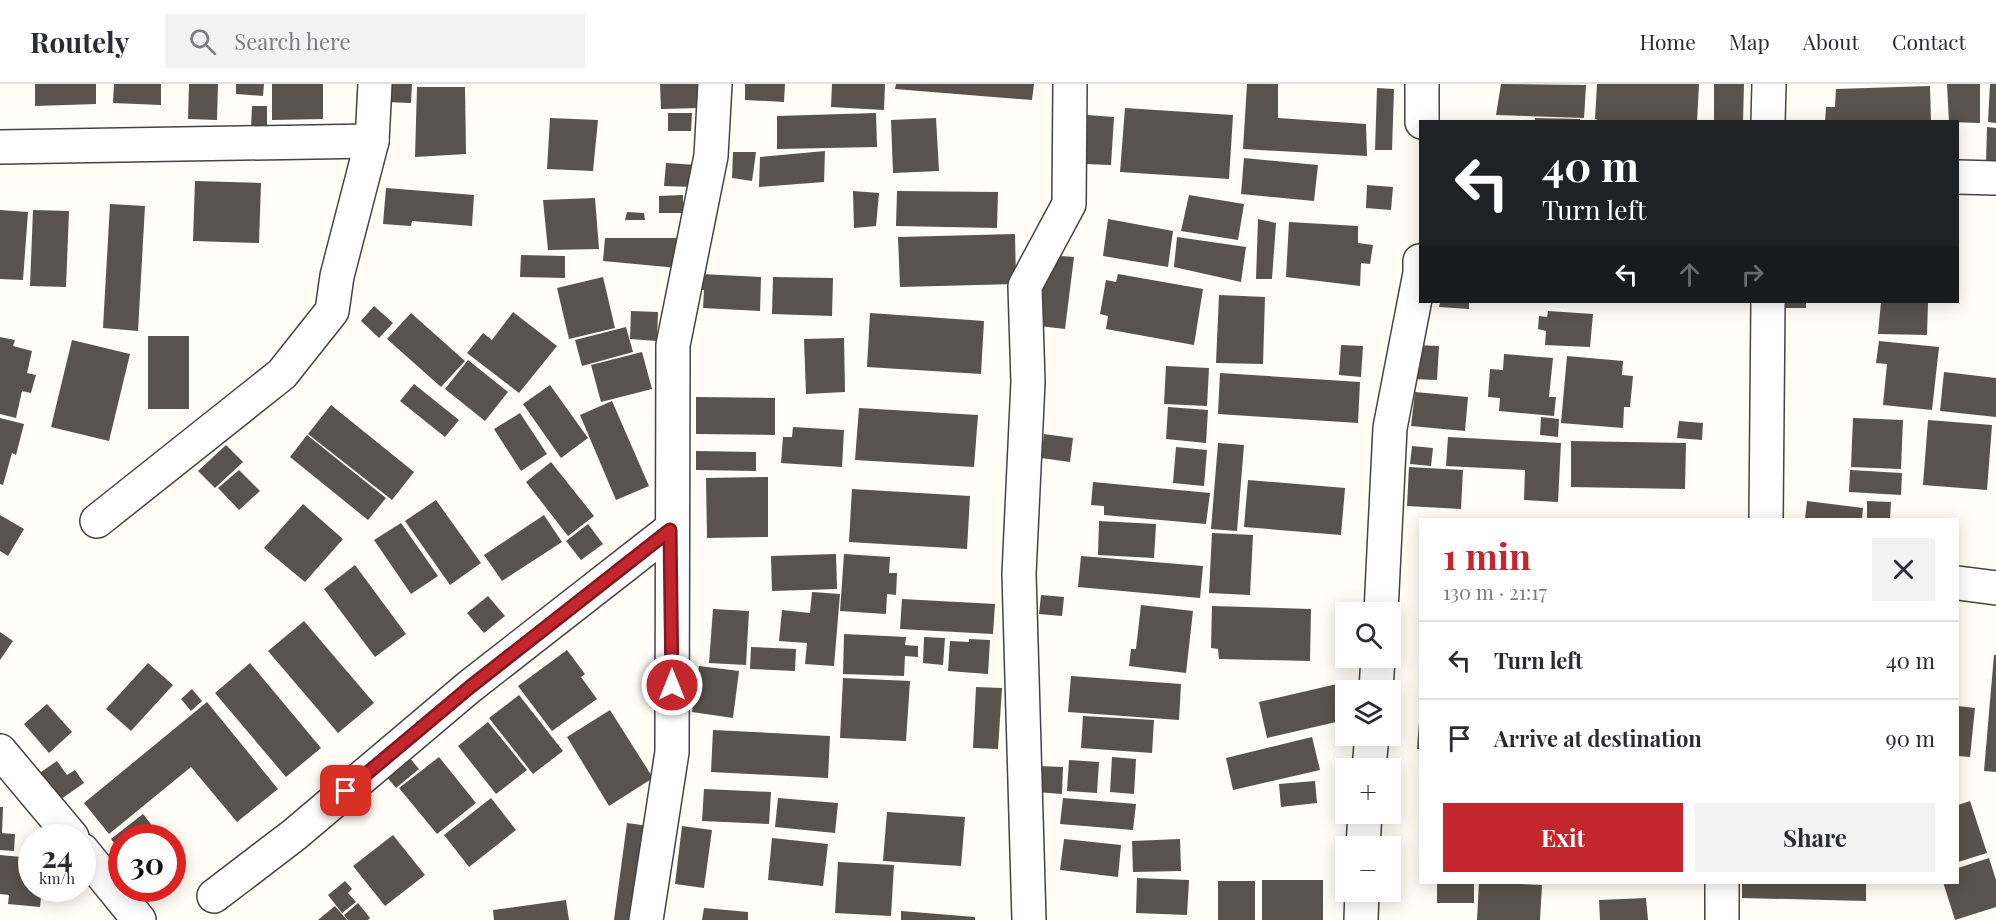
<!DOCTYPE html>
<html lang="en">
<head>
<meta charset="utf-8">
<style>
  :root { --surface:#fff; --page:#f2f2f3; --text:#2b2b33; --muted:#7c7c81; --line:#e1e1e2; --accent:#c4262e }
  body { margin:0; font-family:"Playfair Display",serif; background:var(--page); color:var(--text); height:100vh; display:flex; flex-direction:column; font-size:22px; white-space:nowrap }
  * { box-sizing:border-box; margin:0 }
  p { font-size:20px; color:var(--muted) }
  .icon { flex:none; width:33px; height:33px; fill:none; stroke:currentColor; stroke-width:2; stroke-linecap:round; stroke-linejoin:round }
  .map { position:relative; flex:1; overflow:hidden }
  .details { position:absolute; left:1419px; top:434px; width:540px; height:366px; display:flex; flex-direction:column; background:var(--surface); border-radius:0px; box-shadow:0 3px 15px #0003 }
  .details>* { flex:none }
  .hud { position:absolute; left:1419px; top:36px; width:540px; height:183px; border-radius:0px; box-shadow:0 3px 15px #0003; background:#202124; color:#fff; overflow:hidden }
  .buttons { position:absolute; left:1335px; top:518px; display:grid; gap:12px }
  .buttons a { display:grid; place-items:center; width:66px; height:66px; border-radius:0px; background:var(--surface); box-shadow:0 3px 15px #0003; font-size:30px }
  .speed { position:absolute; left:18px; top:740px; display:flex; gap:12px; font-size:30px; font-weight:700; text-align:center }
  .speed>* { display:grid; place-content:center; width:78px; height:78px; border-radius:50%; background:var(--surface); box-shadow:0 3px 15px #0003; line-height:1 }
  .speed small { font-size:15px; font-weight:400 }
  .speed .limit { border:9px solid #d22; background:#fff; color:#111 }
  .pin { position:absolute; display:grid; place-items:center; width:51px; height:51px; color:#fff; margin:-26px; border-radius:12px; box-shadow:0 3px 9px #0006 }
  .me { position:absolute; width:66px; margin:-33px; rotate:0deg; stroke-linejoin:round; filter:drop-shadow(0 0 4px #0008) }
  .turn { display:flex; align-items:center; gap:21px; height:126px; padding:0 24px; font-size:27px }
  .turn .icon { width:78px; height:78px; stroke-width:2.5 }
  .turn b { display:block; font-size:42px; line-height:51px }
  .lanes { display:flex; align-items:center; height:57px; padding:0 24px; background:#0003; justify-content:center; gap:30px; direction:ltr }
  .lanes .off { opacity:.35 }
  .round { display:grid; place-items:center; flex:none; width:63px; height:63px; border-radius:0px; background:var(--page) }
  .summary { display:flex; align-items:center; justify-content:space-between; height:102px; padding:0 24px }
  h1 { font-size:36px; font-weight:700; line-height:45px; color:var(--accent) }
  .primary-button { display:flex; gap:12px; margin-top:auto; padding:12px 24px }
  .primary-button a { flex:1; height:69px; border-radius:0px; background:var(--accent); color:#fff; font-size:24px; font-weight:700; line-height:69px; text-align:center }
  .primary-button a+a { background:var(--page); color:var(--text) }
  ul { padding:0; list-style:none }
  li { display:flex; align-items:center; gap:18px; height:78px; padding:0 24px; border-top:2px solid var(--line) }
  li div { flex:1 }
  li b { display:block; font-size:22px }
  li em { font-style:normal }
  header { display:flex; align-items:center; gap:36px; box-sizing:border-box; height:84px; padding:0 30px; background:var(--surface); border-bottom:2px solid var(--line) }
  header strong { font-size:28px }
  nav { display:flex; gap:33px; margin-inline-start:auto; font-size:21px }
  .search { width:420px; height:54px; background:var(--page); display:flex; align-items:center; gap:15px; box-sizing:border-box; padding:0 21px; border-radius:0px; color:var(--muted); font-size:22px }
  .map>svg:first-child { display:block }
</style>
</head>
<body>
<header>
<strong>Routely</strong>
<div class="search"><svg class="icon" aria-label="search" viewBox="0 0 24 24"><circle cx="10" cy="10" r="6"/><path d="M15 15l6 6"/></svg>Search here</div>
<nav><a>Home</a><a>Map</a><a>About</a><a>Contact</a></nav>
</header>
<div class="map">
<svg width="1996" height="836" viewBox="0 0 1996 836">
  <rect width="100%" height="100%" fill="#fffdf5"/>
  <!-- building -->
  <g fill="#5a524d">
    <polygon points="35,0 96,0 96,20 35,22"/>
    <polygon points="114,0 161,0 161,21 113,19"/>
    <polygon points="189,0 218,0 217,36 188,35"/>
    <polygon points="236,0 264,0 263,12 236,10"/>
    <polygon points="272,0 323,0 323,35 272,36"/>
    <polygon points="386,0 412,0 411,19 385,18"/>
    <polygon points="660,0 698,0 699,24 661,25"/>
    <polygon points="745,0 785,0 784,18 745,16"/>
    <polygon points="832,0 885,0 884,26 831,23"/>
    <polygon points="896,0 1034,0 1032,16 895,5"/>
    <polygon points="1247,0 1278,0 1278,34 1366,40 1367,72 1243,65"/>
    <polygon points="1501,0 1586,1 1584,34 1496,31"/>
    <polygon points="1597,0 1699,0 1697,38 1603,38 1595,35"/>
    <polygon points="1714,0 1744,0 1743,38 1714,38"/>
    <polygon points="1947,0 1980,0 1980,39 1949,38"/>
    <polygon points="1990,0 1996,0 1996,39 1988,38"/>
    <polygon points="1930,2 1931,38 1825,38 1826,23 1835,23 1836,5"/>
    <polygon points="417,3 465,3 466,70 415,73"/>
    <polygon points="1377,4 1394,5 1392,66 1375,66"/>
    <polygon points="252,22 267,22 267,44 251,44"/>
    <polygon points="1125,24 1233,31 1229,95 1120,88"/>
    <polygon points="668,29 692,29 691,47 668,47"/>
    <polygon points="876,29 877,63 777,65 777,32"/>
    <polygon points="1087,31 1114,33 1111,81 1084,80"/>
    <polygon points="550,34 598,36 593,87 547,85"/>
    <polygon points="936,34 939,87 893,89 891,36"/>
    <polygon points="1535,34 1580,35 1580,38 1535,38"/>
    <polygon points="1987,43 1996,44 1996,80 1986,79"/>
    <polygon points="825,67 824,98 759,103 760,73"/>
    <polygon points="733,68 756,68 752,97 732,94"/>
    <polygon points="1244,74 1318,81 1314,117 1241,110"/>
    <polygon points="666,79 697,81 695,103 664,102"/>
    <polygon points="195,97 261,99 259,159 193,157"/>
    <polygon points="1367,101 1393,103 1391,126 1366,124"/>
    <polygon points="386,104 474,111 472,142 412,137 411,142 383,140"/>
    <polygon points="853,107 879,109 876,142 854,144"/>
    <polygon points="897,107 998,108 997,144 896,142"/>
    <polygon points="683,111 683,129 659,129 659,112"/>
    <polygon points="1189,111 1244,120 1238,156 1181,147"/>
    <polygon points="595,114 599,165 548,166 543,116"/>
    <polygon points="110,120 145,122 138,247 103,244"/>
    <polygon points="0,126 28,128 23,196 0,195"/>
    <polygon points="33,126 69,127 66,203 30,202"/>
    <polygon points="627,128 644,129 645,136 625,136"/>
    <polygon points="1108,135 1173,147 1168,183 1103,172"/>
    <polygon points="1258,135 1276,139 1272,195 1256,195"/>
    <polygon points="1289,138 1358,142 1358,159 1373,161 1370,180 1361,179 1360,202 1286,193"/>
    <polygon points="1015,150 1016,200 900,203 898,153"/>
    <polygon points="1177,153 1246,163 1241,198 1174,183"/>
    <polygon points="605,154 677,154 678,184 603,177"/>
    <polygon points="521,171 565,172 565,194 520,193"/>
    <polygon points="1047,171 1074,173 1065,245 1039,242"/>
    <polygon points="701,190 761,193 760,227 703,224 704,206 700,206"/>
    <polygon points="1118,190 1203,205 1194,261 1106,245 1108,232 1100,230 1106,196 1116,198"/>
    <polygon points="603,193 615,244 569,255 557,204"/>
    <polygon points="773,193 833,194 832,232 772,230"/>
    <polygon points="1219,211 1265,213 1263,280 1216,279"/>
    <polygon points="1440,218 1469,218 1469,225 1439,223"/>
    <rect x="1783" y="218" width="23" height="6"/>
    <polygon points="1881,218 1928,218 1927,251 1878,250"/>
    <polygon points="374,222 393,239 379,254 361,237"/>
    <polygon points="631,227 658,228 657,257 630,255"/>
    <polygon points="1548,227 1593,230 1590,263 1545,261 1546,247 1538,245 1539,232 1547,233"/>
    <polygon points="513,228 557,262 519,309 467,269 483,249 492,256"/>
    <polygon points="411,229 465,277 441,303 387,255"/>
    <polygon points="870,229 984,237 981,290 867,283"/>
    <polygon points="626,243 633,268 582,282 575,256"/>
    <rect x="148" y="252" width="41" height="73"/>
    <polygon points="0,253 15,256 13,262 32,267 27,289 36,291 31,309 22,307 16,334 0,330"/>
    <polygon points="844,254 845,308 806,310 804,255"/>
    <polygon points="72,256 130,270 109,357 51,343"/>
    <polygon points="1879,257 1939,263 1932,326 1883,321 1887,280 1876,279"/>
    <polygon points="1341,261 1363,262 1361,293 1339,291"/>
    <polygon points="1415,261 1439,262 1437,296 1413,295"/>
    <polygon points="642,268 652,305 601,318 591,281"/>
    <polygon points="1504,270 1553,274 1549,313 1556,313 1554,332 1499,327 1500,314 1488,313 1490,285 1503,286"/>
    <polygon points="1567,272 1623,277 1622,291 1633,292 1630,323 1624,323 1623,344 1561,339"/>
    <polygon points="468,276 508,308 485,337 445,305"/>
    <polygon points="1166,282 1209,284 1207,322 1164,320"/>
    <polygon points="1944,288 1996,294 1996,333 1940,327"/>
    <polygon points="1220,289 1360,298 1358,339 1218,330"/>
    <polygon points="414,300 459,336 445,353 400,317"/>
    <polygon points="550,301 588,354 561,374 523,320"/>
    <polygon points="1415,308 1468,313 1465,347 1411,342"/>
    <polygon points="696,313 775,314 775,351 696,350"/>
    <polygon points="612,317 649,402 616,416 580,331"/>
    <polygon points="331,321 414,388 392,416 308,350"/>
    <polygon points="1168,323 1208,326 1206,359 1166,355"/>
    <polygon points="859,324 978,331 974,383 855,376"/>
    <polygon points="520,329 547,370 521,387 494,345"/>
    <polygon points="1541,333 1559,335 1558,353 1540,351"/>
    <polygon points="0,334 24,340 16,371 12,369 3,401 0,400"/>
    <polygon points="1853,334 1903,336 1901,385 1851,383"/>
    <polygon points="1928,336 1992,341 1987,406 1923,401"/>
    <polygon points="1679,337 1703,339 1702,356 1677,354"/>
    <polygon points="793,343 844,346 842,383 781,379 783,353 792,353"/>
    <polygon points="1044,350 1073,354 1070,378 1041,374"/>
    <polygon points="307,351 386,414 368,436 290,373"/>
    <polygon points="1448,353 1561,359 1558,418 1524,416 1525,386 1446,382"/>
    <polygon points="1571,357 1686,359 1685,405 1571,403"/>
    <polygon points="1218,359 1244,361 1237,447 1211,445"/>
    <polygon points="226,361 243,378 215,404 198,387"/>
    <polygon points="1412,362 1433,364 1431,382 1410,380"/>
    <polygon points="1176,363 1207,366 1204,402 1173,399"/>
    <polygon points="696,367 756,368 756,387 696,386"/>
    <polygon points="551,378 594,432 568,452 526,398"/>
    <polygon points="1409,383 1463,386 1461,425 1407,422"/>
    <polygon points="239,386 260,407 239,426 218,404"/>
    <polygon points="1850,386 1902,389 1901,411 1849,408"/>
    <polygon points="768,393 768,453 707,454 706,394"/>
    <polygon points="1248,396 1345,404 1341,451 1244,443"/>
    <polygon points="1093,398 1210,409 1206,440 1104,431 1104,422 1091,421"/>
    <polygon points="852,405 970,412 967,465 849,458"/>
    <polygon points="436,416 481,479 450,501 405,437"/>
    <polygon points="1807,417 1863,424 1862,435 1805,435"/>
    <polygon points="1867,417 1891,418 1890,435 1867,435"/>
    <polygon points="303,420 343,455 305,498 264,464"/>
    <polygon points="0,431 24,445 8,472 0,467"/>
    <polygon points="544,431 562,458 502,497 484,471"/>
    <polygon points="1099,437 1156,440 1154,474 1098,471"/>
    <polygon points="401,439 438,492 411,510 374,456"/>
    <polygon points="588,440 603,460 581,476 566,457"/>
    <polygon points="1212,449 1253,451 1250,511 1209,509"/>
    <polygon points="836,470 837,505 772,507 771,472"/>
    <polygon points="844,470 890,473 889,489 897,489 896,511 887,510 886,530 840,527"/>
    <polygon points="1081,472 1203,482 1200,514 1078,503"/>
    <polygon points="355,481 406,550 375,573 324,505"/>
    <polygon points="812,508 840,510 834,582 805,580 807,559 779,557 782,526 810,529"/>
    <polygon points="1041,511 1064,513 1062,532 1039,530"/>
    <polygon points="488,512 505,532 484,549 467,529"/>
    <polygon points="902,515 995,520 993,550 900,545"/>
    <polygon points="1141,521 1193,527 1186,589 1129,582 1131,565 1136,565"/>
    <polygon points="1212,522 1311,525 1310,577 1219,575 1218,565 1211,564"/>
    <polygon points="713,525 749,527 746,581 709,579"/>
    <polygon points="304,537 374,619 338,649 268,567"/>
    <polygon points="0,548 13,557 0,576"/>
    <polygon points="844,550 906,553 905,561 918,562 918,573 905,572 904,592 843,590"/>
    <polygon points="924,553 945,554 943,581 923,579"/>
    <polygon points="969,555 990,556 988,590 948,587 950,557 969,558"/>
    <polygon points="751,563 796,565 795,587 750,585"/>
    <polygon points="567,566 585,590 581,593 597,615 552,647 518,602"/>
    <polygon points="1994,571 1996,571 1996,688 1984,687"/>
    <polygon points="148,579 173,601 131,647 106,625"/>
    <polygon points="250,579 321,664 286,693 215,609"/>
    <polygon points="699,582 739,587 733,634 692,628"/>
    <polygon points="1071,592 1181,600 1179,636 1068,628"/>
    <polygon points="843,594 910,597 906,657 840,654"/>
    <polygon points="1337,600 1345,636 1267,654 1259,618"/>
    <polygon points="976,603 1002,604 998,665 973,664"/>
    <polygon points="192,605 202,617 191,627 181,615"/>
    <polygon points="519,611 563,667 533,690 489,634"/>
    <polygon points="207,618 278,705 237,738 191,683 109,750 84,719"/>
    <polygon points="47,620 72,648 49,669 24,640"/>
    <polygon points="1958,622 1975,624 1970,673 1958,672"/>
    <polygon points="610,626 653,694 609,722 567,653"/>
    <polygon points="1083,632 1154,636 1152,669 1081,664"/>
    <polygon points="1419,637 1420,637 1420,665 1417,665"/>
    <polygon points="488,638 527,686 496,710 458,662"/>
    <polygon points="713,646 830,652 828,694 711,688"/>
    <polygon points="1312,653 1320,686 1233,706 1226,674"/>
    <polygon points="408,672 419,685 396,704 385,691"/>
    <polygon points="439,673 476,719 437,750 399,704"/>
    <polygon points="1112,673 1136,675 1134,710 1110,708"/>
    <polygon points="1069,676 1099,678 1097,709 1067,707"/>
    <polygon points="57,677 67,691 75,686 84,699 54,720 35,692"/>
    <polygon points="1038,682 1063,683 1062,710 1036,708"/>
    <polygon points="1315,697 1317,719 1281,723 1279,700"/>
    <polygon points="704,705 771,708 769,740 702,737"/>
    <polygon points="491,714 516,746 469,783 444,751"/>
    <polygon points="778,714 838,719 835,749 775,743"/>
    <polygon points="1063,714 1136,720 1133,746 1060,740"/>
    <polygon points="1970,717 1987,769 1958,778 1958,721"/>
    <polygon points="0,723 3,723 2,749 0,749"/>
    <polygon points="887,728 965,733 961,782 883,777"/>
    <polygon points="143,730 161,753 122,753 122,769 111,755"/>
    <polygon points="627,739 649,742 636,836 614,836"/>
    <polygon points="682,742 712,746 704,804 675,800"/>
    <polygon points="0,749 15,750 14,767 0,766"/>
    <polygon points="393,751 425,791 385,822 353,782"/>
    <polygon points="772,754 828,760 823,802 768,796"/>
    <polygon points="1064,755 1121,761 1118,793 1060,786"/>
    <polygon points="1180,755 1181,787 1133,788 1132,757"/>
    <polygon points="172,768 182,780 172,788"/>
    <polygon points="0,771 32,774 32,804 42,804 40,823 8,820 9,811 0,810"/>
    <polygon points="1989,774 1996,796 1996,823 1955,836 1943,798 1958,798 1958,784"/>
    <polygon points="838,778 894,781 891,832 835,829"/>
    <polygon points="1137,794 1189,796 1187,831 1136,829"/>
    <rect x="1262" y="796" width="61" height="40"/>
    <polygon points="345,797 352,805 348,809 356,818 342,829 328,811"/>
    <rect x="1218" y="797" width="37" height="39"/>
    <rect x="1437" y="798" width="37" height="21"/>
    <polygon points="1479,798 1542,801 1540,836 1477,836"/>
    <polygon points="1742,798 1866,798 1866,817 1742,814"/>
    <polygon points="1646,814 1648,836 1600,836 1599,816"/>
    <polygon points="566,816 569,836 494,836 493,826"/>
    <polygon points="358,819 370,834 368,836 348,836 344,831"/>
    <polygon points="335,822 347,836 318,836"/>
    <polygon points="704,824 748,828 748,836 702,836"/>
    <polygon points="901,827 975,833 975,836 901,836"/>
  </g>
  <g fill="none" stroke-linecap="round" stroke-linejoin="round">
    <!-- minor casing -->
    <g stroke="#444" stroke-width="36">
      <g id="minor">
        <polyline points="1422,38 1422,0"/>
        <polyline points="1768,38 1769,0"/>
        <polyline points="0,63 372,57"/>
        <polyline points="1958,93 1996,94"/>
        <polyline points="1766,435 1768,218"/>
        <polyline points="97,437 282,290 332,227 337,192 372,57 375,0"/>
        <polyline points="1958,499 1996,504"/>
        <polyline points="1381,528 1390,344 1420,189 1420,177"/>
        <polyline points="1376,606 1378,573"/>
        <polyline points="0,667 72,753"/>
        <polyline points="1369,684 1372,651"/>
        <polyline points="1363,762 1365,729"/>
        <polyline points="82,766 139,836"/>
        <polyline points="1722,798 1722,836"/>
        <polyline points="214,812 294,751 469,603 670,446"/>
        <polyline points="646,836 672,668 673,261 711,72 715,0"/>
        <polyline points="1029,836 1019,490 1028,298 1025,202 1069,120 1070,0"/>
        <polyline points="1361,836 1362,807"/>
      </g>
    </g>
    <!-- minor -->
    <use href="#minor" stroke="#fff" stroke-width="33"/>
  </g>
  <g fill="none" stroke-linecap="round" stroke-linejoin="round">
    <!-- route casing -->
    <g stroke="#7f191e" stroke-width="15">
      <polyline id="route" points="346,707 470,603 670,446 672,601"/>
    </g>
    <!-- route -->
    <use href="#route" stroke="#c4262e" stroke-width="10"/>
  </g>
</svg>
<div class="buttons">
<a><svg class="icon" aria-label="search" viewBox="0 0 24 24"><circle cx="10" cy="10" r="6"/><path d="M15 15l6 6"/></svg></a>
<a><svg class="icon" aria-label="layers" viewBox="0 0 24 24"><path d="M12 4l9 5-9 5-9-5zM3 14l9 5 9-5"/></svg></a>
<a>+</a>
<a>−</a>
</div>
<div class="speed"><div>24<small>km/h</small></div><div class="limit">30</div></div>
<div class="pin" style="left:346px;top:707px;background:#d93025"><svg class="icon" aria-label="arrive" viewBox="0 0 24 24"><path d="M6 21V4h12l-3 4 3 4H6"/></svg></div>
<svg class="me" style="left:672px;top:601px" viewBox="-20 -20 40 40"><circle r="17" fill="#c4262e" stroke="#fff" stroke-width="3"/><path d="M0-11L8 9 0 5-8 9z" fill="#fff"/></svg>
<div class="hud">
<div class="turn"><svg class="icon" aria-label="left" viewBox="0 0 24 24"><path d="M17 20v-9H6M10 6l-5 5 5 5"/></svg><div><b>40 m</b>Turn left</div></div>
<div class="lanes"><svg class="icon" aria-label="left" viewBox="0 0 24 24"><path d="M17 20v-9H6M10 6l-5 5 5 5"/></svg><svg class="icon off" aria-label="ahead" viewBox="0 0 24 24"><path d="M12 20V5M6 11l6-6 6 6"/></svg><svg class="icon off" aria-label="right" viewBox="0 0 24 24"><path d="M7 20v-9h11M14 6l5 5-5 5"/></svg></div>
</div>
<section class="details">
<div class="summary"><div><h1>1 min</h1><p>130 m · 21:17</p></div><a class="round"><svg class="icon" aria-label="close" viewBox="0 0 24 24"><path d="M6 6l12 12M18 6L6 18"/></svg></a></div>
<ul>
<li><svg class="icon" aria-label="left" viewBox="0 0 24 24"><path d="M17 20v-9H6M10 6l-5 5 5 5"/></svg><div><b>Turn left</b></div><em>40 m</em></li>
<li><svg class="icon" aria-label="arrive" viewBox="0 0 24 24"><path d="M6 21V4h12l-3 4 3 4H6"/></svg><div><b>Arrive at destination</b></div><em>90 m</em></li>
</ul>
<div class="primary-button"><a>Exit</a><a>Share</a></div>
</section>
</div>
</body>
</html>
